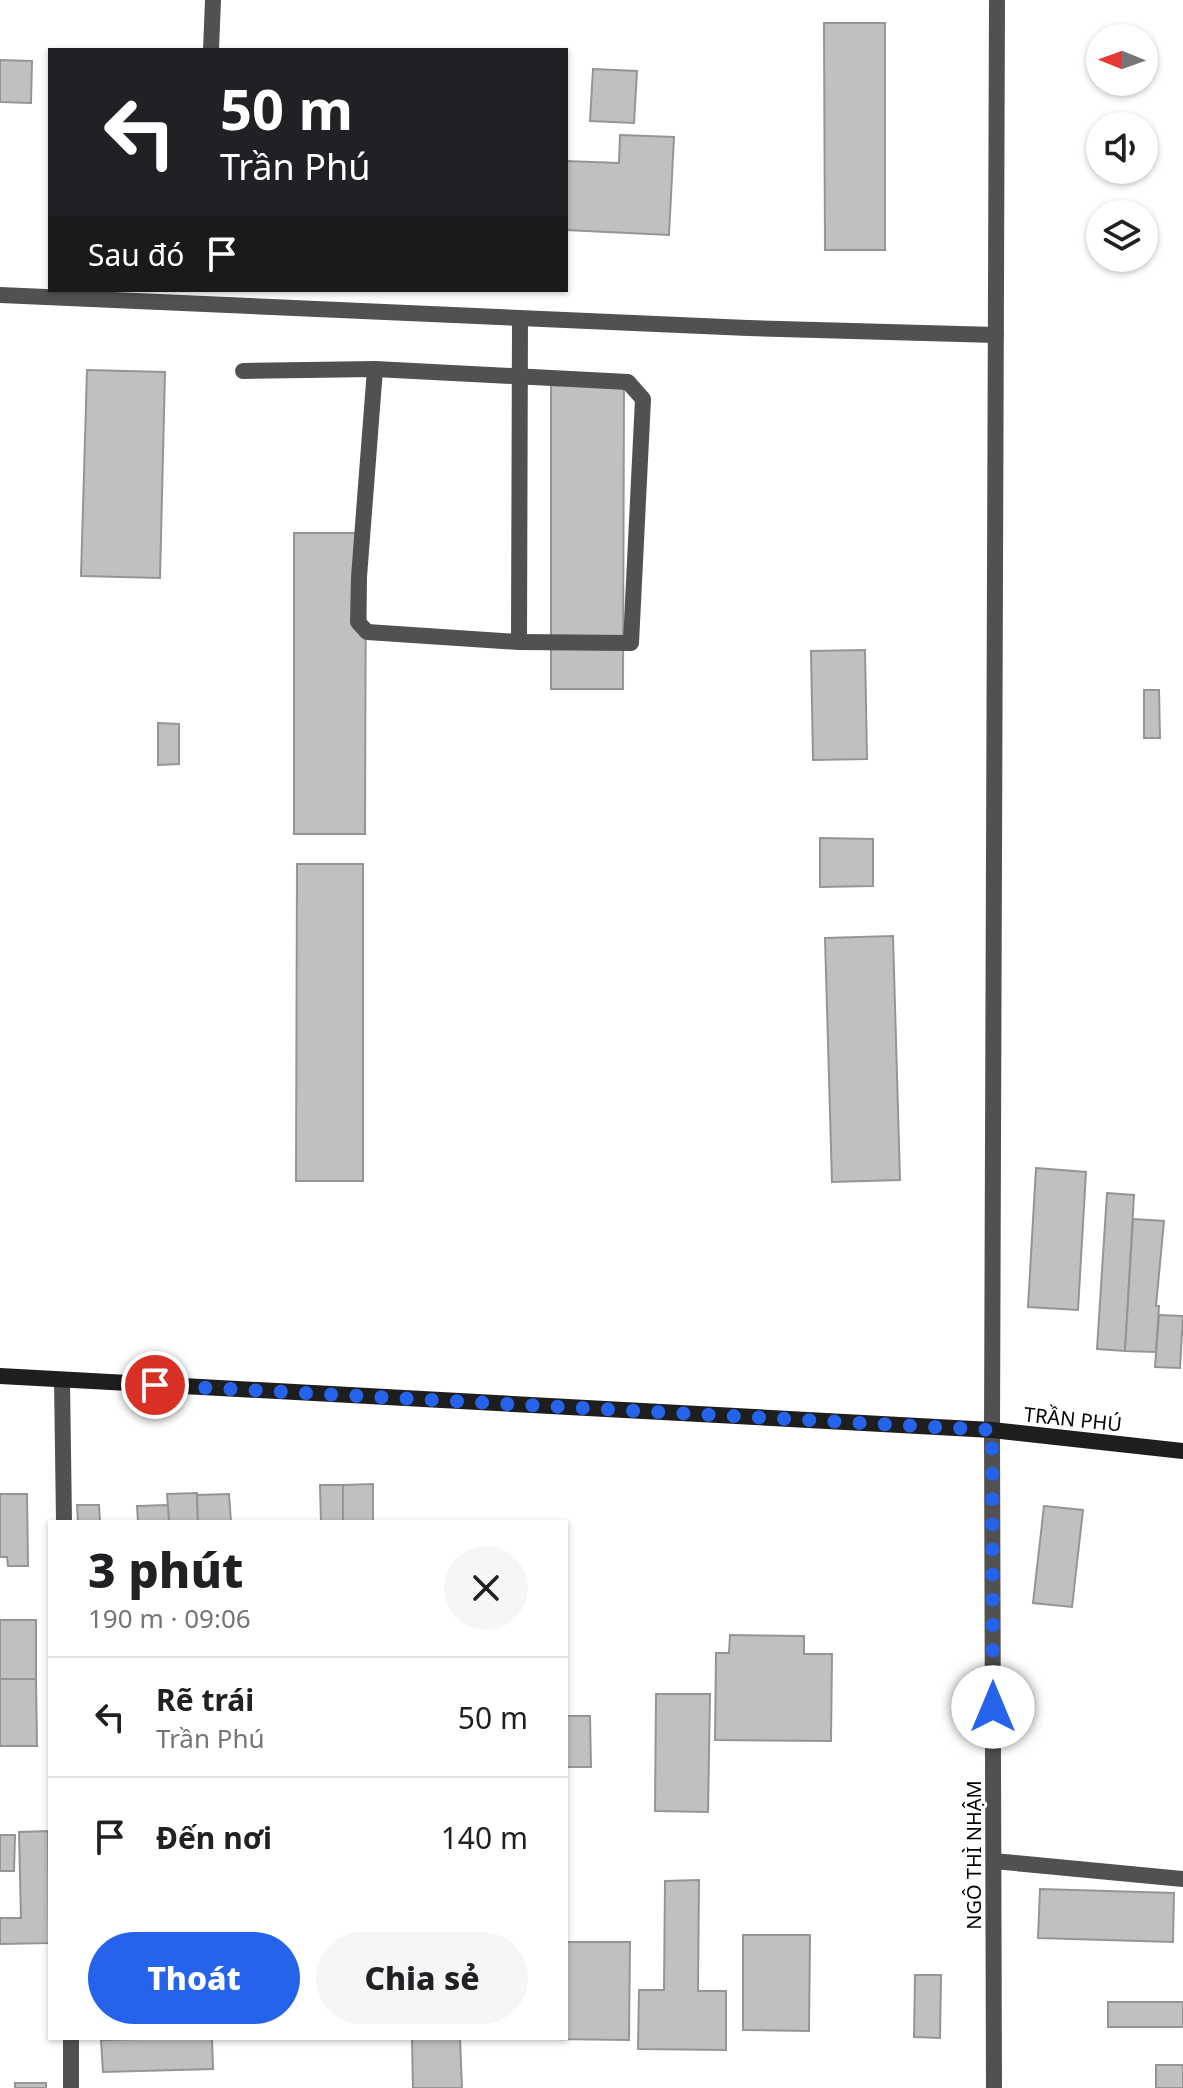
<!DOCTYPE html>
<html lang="vi">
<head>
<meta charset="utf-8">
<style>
  :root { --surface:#fff; --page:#f6f6f6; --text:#202124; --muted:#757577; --line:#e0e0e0; --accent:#2563eb }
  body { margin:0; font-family:"Noto Sans",sans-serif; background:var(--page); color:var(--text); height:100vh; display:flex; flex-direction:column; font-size:30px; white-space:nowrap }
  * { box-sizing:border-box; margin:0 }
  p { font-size:26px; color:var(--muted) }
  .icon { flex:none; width:44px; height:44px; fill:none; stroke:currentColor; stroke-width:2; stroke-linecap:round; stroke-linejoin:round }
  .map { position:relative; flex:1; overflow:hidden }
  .sheet { position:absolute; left:48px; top:1520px; width:520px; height:520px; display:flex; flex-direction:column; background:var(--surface); border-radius:0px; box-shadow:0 2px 6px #0004 }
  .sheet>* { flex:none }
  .top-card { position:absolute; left:48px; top:48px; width:520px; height:244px; border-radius:0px; box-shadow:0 2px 6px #0004; background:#202124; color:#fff; overflow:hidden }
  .needle { width:52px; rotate:271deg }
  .fabs { position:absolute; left:1086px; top:24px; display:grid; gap:16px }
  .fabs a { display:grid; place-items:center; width:72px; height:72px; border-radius:50%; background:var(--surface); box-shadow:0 2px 6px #0004; font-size:40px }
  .pin { position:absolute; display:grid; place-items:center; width:68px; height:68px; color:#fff; margin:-34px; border:4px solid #fff; border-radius:50%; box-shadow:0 2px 8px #0007 }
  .me { position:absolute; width:88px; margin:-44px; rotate:0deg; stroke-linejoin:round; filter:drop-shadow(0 0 6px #0008) }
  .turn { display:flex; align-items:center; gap:28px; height:168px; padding:0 40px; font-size:36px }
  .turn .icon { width:104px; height:104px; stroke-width:2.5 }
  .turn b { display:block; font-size:56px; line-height:68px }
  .then { display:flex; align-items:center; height:76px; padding:0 40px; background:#0003; gap:16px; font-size:30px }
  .round { display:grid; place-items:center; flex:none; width:84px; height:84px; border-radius:42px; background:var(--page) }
  .summary { display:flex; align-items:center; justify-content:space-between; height:136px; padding:0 40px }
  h1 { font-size:48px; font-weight:800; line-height:60px }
  .cta { display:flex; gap:16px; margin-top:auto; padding:16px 40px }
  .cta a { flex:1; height:92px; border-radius:48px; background:var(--accent); color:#fff; font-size:32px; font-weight:800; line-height:92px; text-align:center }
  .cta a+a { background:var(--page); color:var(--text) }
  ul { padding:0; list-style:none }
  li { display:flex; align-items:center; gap:24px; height:120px; padding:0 40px; border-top:2px solid var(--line) }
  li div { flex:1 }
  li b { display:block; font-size:30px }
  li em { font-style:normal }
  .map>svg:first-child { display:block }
</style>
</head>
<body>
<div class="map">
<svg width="1183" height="2088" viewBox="0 0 1183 2088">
  <rect width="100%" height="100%" fill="#fff"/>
  <!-- building -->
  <g fill="#c0c0c0" stroke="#959595" stroke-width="2">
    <polygon points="824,23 885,23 885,250 825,250"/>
    <polygon points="0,60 32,61 31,103 0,102"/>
    <polygon points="593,69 637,71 634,123 590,121"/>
    <polygon points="620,135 674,137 669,235 566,230 566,161 619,163"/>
    <polygon points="87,370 165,372 160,578 81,576"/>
    <polygon points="551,378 624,378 623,689 551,689"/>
    <polygon points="294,533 366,533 365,834 294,834"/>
    <polygon points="865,650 867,759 813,760 811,651"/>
    <polygon points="1144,690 1159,690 1160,738 1144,738"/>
    <polygon points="158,723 179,724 179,764 158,765"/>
    <polygon points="820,838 873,839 873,886 820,887"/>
    <polygon points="297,864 363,864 363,1181 296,1181"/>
    <polygon points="893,936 900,1180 832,1182 825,938"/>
    <polygon points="1036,1168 1086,1172 1078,1310 1028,1307"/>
    <polygon points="1107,1193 1134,1195 1125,1351 1097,1349"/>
    <polygon points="1133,1219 1164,1221 1156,1306 1159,1306 1156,1352 1125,1351"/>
    <polygon points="1159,1315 1183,1316 1180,1368 1155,1367"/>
    <polygon points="373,1484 373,1522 343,1522 343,1485"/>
    <polygon points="320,1485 343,1485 343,1522 321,1522"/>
    <polygon points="197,1493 198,1522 169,1522 167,1494"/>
    <polygon points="0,1494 27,1494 28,1566 8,1566 7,1557 0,1557"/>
    <polygon points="229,1494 231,1522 198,1522 197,1495"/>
    <polygon points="77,1505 99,1505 100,1522 78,1522"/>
    <polygon points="168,1505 169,1522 138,1522 137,1506"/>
    <polygon points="1044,1506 1083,1510 1072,1607 1033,1603"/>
    <rect x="0" y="1620" width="36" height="59"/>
    <polygon points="730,1635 804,1636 804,1654 832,1654 831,1741 715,1740 716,1653 729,1653"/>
    <polygon points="0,1679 36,1679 37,1746 0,1746"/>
    <polygon points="656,1694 710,1694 708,1812 655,1811"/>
    <polygon points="566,1716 590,1716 591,1767 566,1767"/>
    <polygon points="48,1831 49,1943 0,1944 0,1918 21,1918 19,1832"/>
    <polygon points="0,1835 15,1835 14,1871 0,1871"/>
    <polygon points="699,1880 698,1991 726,1991 726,2050 638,2049 639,1990 664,1990 665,1881"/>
    <polygon points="1040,1889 1174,1893 1173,1942 1038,1938"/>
    <polygon points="743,1935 810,1935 809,2031 743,2030"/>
    <polygon points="566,1942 630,1942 629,2040 553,2039 566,2038"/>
    <polygon points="915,1975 941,1975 940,2038 914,2037"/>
    <rect x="1108" y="2002" width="75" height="25"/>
    <polygon points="180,2038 212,2038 213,2069 103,2072 101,2040"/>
    <polygon points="412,2038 460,2038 462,2088 413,2088"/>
    <rect x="1156" y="2065" width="27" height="23"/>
    <rect x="15" y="2083" width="31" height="5"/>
  </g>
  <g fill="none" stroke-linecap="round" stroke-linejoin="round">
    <!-- lane -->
    <g stroke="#515151" stroke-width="16">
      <polyline points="211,50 213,0"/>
      <polyline points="0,295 748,328 996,335"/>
      <polyline points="375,369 359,577 358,622 367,632 519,642 520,318"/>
      <polyline points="243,371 375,369 628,382 643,399 631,643 519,642"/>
      <polyline points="992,1430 997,0"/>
    </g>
    <!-- street -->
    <g stroke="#515151" stroke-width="16">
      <polyline points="62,1380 64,1522"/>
      <polyline points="992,1430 994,2088"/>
      <polyline points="994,1861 1183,1879"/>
      <polyline points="71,2038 71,2088"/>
    </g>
    <!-- secondary -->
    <polyline stroke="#1e1e1e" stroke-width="16" points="0,1376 992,1430 1183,1451"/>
  </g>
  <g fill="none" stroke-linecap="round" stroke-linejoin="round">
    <!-- route -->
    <polyline stroke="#2563eb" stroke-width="14" stroke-dasharray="0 25.2" points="155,1385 992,1430 993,1707"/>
  </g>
  <g text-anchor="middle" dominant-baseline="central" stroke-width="6" stroke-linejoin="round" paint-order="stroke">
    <!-- street labels -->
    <g font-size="20" fill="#000" stroke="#fff">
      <text transform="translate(1073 1419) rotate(6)">TRẦN PHÚ</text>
      <text transform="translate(973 1855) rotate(-90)">NGÔ THÌ NHẬM</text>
    </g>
  </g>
</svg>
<div class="fabs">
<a><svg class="needle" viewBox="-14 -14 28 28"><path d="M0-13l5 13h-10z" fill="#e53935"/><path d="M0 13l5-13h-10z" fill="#757577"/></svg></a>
<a><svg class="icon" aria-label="sound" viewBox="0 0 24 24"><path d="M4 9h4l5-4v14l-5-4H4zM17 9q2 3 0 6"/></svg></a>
<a><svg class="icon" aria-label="layers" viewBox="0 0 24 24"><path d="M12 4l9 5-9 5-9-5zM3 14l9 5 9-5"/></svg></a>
</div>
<div class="pin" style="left:155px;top:1385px;background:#d93025"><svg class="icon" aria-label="arrive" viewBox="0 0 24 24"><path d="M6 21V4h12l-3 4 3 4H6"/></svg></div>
<svg class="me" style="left:993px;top:1707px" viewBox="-20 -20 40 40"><circle r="19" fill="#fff"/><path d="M0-13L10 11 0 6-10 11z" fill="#2563eb"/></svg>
<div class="top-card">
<div class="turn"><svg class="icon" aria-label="left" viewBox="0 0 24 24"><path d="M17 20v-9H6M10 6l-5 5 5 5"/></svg><div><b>50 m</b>Trần Phú</div></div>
<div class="then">Sau đó<svg class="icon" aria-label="arrive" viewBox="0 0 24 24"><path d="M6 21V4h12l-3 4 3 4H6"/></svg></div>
</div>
<section class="sheet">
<div class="summary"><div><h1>3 phút</h1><p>190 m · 09:06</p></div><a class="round"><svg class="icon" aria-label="close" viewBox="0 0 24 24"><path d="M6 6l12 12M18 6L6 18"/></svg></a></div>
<ul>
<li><svg class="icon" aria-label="left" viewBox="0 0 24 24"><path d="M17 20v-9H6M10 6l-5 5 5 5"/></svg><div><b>Rẽ trái</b><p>Trần Phú</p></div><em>50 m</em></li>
<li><svg class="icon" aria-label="arrive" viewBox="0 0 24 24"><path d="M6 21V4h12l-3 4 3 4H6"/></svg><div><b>Đến nơi</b></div><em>140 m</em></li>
</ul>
<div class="cta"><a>Thoát</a><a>Chia sẻ</a></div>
</section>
</div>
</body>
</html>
